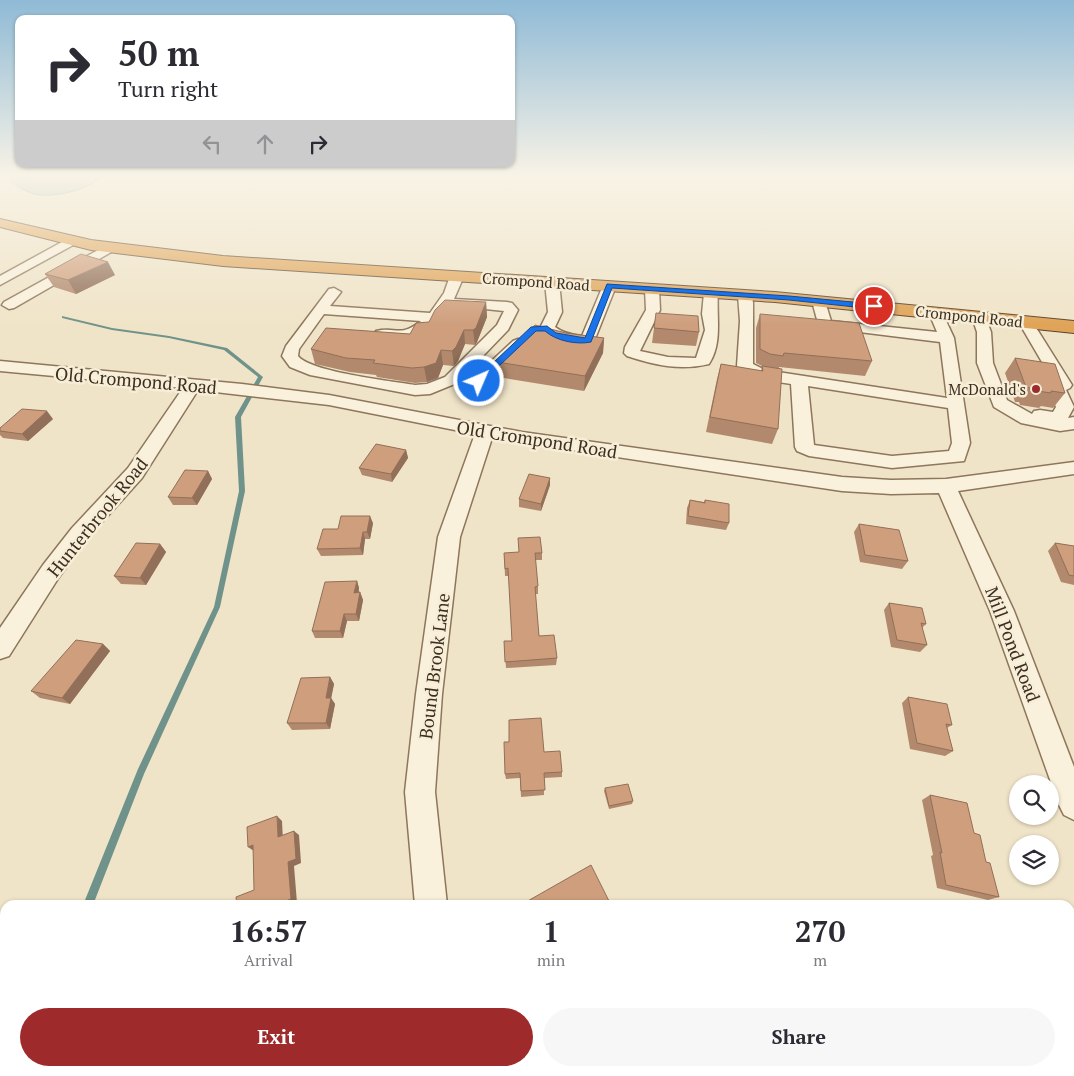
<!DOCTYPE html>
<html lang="en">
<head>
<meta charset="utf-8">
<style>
  :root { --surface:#fff; --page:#f7f7f7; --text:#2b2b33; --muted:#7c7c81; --accent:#9e2a2b }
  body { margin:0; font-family:"PT Serif",serif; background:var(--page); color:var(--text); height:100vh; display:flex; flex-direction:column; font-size:19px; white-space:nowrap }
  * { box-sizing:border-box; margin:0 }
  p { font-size:16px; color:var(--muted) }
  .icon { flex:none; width:28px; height:28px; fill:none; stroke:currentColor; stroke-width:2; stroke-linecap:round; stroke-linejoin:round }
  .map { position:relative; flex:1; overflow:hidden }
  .side { position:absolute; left:0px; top:900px; width:1075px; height:176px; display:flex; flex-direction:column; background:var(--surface); border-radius:15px 15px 0 0; box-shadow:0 1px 4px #0004 }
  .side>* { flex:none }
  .guide { position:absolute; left:15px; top:15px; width:500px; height:152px; border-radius:10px; box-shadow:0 1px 4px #0004; background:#fff; color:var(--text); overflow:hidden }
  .controls { position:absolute; left:1009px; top:775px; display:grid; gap:10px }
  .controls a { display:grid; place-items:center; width:50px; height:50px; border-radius:50%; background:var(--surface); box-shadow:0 1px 4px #0004; font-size:25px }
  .pin { position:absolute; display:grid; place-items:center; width:42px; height:42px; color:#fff; margin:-21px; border:2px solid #fff; border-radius:50%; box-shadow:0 1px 5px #0007 }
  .me { position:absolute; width:55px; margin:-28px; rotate:45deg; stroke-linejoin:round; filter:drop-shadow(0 0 4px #0008) }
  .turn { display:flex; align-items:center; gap:18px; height:105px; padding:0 20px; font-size:22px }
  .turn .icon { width:65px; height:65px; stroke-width:2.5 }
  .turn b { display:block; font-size:35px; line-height:42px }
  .lanes { display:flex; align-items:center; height:48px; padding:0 20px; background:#0003; justify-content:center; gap:25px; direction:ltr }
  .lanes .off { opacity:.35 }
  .eta { display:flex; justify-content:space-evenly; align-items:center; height:85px; text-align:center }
  .eta b { font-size:30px; font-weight:600; line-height:35px }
  .cta { display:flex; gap:10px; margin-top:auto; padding:10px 20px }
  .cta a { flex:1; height:58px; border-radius:30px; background:var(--accent); color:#fff; font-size:20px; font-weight:600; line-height:58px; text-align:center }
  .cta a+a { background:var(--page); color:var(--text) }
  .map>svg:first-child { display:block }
</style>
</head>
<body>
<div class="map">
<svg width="1074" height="1076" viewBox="0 0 1074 1076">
  <rect width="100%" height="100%" fill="#f0e4c8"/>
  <!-- water -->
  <path fill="#a9c4bc" stroke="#6f938a" d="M21,174H89L99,179C85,190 60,196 42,195C30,195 19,187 10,181Z"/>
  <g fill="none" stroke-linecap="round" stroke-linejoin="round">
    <!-- stream -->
    <g fill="#6f938a" fill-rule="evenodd">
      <polygon points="62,316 112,328 169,336 227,348 263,377 241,417 245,491 220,607 144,774 93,905 83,905 138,769 214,607 239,491 235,417 258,377 224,350 169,338 112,330 62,318"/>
      <polygon points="42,1071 53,1071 51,1076 39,1076"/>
    </g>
    <!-- minor casing -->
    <g stroke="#8d765c" stroke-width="3">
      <g id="minor">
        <polygon points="71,237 77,241 75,244 0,285 0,276"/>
        <polygon points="109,244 113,245 115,248 113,251 14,308 9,309 2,305 4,302"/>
        <path d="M457,272L464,276L454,299L507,302L512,303L518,310L508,330L457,383L430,394L415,395L310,375L290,367L282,356L286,346L329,289L334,288L341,292L330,306L430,313L444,293L450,276ZM451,304L457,306L504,311L497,325L445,377L427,384L415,385C392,381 310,372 298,356L299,349L324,314L421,321C400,338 396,326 376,331L374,334L376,337C412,346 431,333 451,304Z"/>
        <path d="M552,278L559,282L562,312L555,327C563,333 572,335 582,336L604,283H614L616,286L593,344C577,348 550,342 540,328L548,312L545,282Z"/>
        <path d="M652,285L659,289L660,310L640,351L668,357L696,358L705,330L702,314L704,293L706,290H716L718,293C716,316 723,343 709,364C680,371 654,365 627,356L624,353L625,347L646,310L645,289Z"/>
        <path d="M745,291L752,295L753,303V364L765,370L947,398L940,342L819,327L812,301L814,298H824L831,321L937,332L929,313L931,310H941L954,338L970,443L964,461L892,468L809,456L797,451L795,447L791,384C775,381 748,381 737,366L740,321L738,295ZM808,386L948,408L952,443L949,451L892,456L814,445Z"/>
        <polygon points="979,313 984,314 991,332 993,363 1007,400 1032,414 1034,411 1040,410 1053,412 1056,407 1045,380 1049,374 1018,321 1020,318 1030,318 1072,385 1070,388 1066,390 1074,407 1068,418 1074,417 1074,429 1060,431 1021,423 994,407 977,363 977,332 972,317 974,314"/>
        <polygon points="518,339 523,341 526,344 523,347 485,384 473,384 471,381 473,378 513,341"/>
        <polygon points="0,361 242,384 329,395 522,432 842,477 891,480 946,479 1074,462 1074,474 958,491 1014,611 1074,767 1074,820 1064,815 1059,805 990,611 939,493 891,494 842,491 492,438 460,537 442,694 435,792 447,905 415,905 405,792 416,694 438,537 475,434 329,405 198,390 142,478 86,540 59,577 9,656 0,659 0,628 43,565 72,528 128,468 183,388 0,371"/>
        <polygon points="466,1071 504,1071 506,1076 468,1076"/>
      </g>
    </g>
    <!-- highway casing -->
    <g stroke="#5b4430" stroke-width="2">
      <polygon id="highway" points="0,219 91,240 223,256 775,292 1074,321 1074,333 775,302 223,266 91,250 0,227"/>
    </g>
    <!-- minor -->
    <use href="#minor" fill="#faf1dc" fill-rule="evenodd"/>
    <!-- highway -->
    <use href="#highway" fill="#e0a458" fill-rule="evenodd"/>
  </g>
  <!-- wall -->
  <g fill="#b2896c">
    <polygon points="45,274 115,275 76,294 54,287"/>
    <polygon points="486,302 487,317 477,342 475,345 465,344 458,361 454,366 443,365 438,378 427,382 415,383 377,377 376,375 350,372 315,364 311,349 410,334 429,322"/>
    <polygon points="656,313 699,332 696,346 652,343"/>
    <polygon points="760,314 872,361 865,376 779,367 778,429 772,444 706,432 717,379 721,364 761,371 762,366 756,363 756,328"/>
    <polygon points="566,333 604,338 603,353 584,391 498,377 497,362"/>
    <polygon points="1015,358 1065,393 1053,408 1041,406 1039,408 1020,405 1019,402 1015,402 1005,373"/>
    <polygon points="53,419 28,441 3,438 0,435 0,428"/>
    <polygon points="406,450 408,458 392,482 362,475 359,468"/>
    <polygon points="208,471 212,479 197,505 173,505 168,497"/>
    <polygon points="550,478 550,485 541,511 519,507 519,499"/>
    <polygon points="690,500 704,502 705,500 729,523 726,530 686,524 687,508"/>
    <polygon points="373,523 370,539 365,539 363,555 321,556 317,549 338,529"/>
    <polygon points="859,524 908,561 902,569 860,562 854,532"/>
    <polygon points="1055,543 1074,546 1074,585 1061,582 1048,551"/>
    <polygon points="160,544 166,552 146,585 121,584 114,576"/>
    <polygon points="504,553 542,553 542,560 535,560 538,586 538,594 535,594 539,636 557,658 556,665 506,668 504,641 512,641 509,576 505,576"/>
    <polygon points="357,581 359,588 359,592 360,592 363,600 359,621 347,621 343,638 315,638 312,631"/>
    <polygon points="889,603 926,624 922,628 927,645 920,652 891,647 884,610"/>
    <polygon points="103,644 110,651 70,704 40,698 31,691"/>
    <polygon points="330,677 334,684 331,698 335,704 330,729 292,730 287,723"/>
    <polygon points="908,697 952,725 947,728 953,751 945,756 910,749 902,703"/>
    <polygon points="544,752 562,772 562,777 544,778 544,795 521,797 520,778 506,779 505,774"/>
    <polygon points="605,788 633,801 632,804 609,809 604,791"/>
    <polygon points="930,795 974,833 986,862 999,897 988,900 937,888 931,856 933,855 922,800"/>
    <polygon points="621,1071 676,1071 678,1076 614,1076"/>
    <polygon points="970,1071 1039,1071 1040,1076 971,1076"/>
  </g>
  <!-- shaded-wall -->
  <g fill="#916f58">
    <polygon points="108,262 115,275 76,294 68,280"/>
    <polygon points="486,302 487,317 477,342 475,345 473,330"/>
    <polygon points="464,330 465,344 458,361 454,366 452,351"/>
    <polygon points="604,338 603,353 584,391 585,376"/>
    <polygon points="441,350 443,365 438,378 427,382 424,367"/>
    <polygon points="47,411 53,419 28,441 22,434"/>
    <polygon points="406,450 408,458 392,482 391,474"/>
    <polygon points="208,471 212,479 197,505 192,498"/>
    <polygon points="550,478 550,485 541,511 541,504"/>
    <polygon points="370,516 373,523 370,539 367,532"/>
    <polygon points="363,532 365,539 363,555 360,548"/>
    <polygon points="160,544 166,552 146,585 140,578"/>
    <polygon points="357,581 359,588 357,600 354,593"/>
    <polygon points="360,592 363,600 359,621 356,614"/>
    <polygon points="344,614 347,621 343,638 340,631"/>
    <polygon points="103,644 110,651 70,704 62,698"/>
    <polygon points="330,677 334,684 330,704 326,698"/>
    <polygon points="331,698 335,704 330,729 326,723"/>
    <polygon points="277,816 282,821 283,841 278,837"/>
    <polygon points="294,831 299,835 301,863 294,866 297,903 291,905 276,905"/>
    <polygon points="253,845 254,851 248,847"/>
    <polygon points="271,1071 277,1071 263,1076 258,1076"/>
  </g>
  <!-- building -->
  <g fill="#cf9f7d" stroke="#916f58">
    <polygon points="81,254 108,262 68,280 45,274"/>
    <polygon points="445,300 486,302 476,328 473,330 464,330 456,347 452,351 441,350 436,363 424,367 412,368 373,363 375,360 346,358 311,349 326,328 410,334 416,323 429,322 435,310"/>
    <polygon points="656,313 698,316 699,332 654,328"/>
    <polygon points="760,314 859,323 872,361 784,353 783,356 770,354 760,349"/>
    <polygon points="535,325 566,333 604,338 585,376 497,362 500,357"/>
    <polygon points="1015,358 1055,364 1065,393 1051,391 1051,393 1031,390 1030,388 1026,387"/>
    <polygon points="721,364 763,371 762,366 782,369 778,429 710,417"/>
    <polygon points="22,409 47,411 22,434 0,431 0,428"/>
    <polygon points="376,444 406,450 391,474 359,468"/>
    <polygon points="185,470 208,471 192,498 168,497"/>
    <polygon points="529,474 550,478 541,504 519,499"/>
    <polygon points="690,500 705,503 705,500 729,504 729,523 688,516"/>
    <polygon points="341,516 370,516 367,532 363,532 360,548 317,549 323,529 338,529"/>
    <polygon points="859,524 899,530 908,561 865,555"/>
    <polygon points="540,537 542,553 535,553 538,586 535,587 539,636 554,635 557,658 505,662 504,641 512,641 508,568 505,569 504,553 519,552 518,538"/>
    <polygon points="136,543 160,544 140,578 114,576"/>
    <polygon points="1055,543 1074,546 1074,576 1069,575"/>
    <polygon points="357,581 354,593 360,592 356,614 344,614 340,631 312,631 325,582"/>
    <polygon points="889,603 922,608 926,624 921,623 927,645 897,640"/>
    <polygon points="76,640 103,644 62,698 31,691"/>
    <polygon points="330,677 326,698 331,698 326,723 287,723 301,678"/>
    <polygon points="908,697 947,704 952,725 946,724 953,751 917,743"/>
    <polygon points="541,718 544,752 560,751 562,772 544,773 545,790 521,791 520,773 505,774 504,742 509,742 509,720"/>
    <polygon points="628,784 633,801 609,806 605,788"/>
    <polygon points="930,795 967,803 974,833 980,835 986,862 990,863 999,897 946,885 940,852 942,853"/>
    <polygon points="277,816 278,837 294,831 296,859 288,862 291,899 276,905 237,905 236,897 254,890 253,845 248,847 247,827"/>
    <polygon points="591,865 611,905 527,905 526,902"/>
    <polygon points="248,1071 271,1071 258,1076 248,1076"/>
    <polygon points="624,1071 676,1071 678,1076 617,1076"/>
    <polygon points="981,1071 1039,1071 1040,1076 982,1076"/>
  </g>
  <!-- sky -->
  <linearGradient id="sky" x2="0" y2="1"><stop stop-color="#8fbad6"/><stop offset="0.54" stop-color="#f8f3e6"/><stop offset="1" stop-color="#f8f3e6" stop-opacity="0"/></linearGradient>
  <rect width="1074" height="325" fill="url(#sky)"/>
  <!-- route -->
  <path fill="#1a73e8" stroke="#114b97" d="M607,284L789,296L874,304L878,306L874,309L789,300L612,288L591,342C577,345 556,341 545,331H536L482,382H476V379L531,327L547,326L556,333L585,338Z"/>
  <!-- markers -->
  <circle fill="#9e2a2b" stroke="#f7eed8" stroke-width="2" cx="1036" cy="389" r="5"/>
  <g text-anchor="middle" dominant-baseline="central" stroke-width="5" stroke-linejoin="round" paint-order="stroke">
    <!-- far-street labels -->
    <g font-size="15" fill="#3d2e20" stroke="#f7eed8">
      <text transform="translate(536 281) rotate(4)">Crompond Road</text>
      <text transform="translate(969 316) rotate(6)">Crompond Road</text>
    </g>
    <!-- far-poi labels -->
    <g font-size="15" fill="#3d2e20" stroke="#f7eed8" text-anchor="end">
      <text x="1026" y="389">McDonald's</text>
    </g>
    <!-- street labels -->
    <g font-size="18" fill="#3d2e20" stroke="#f7eed8">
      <text transform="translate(136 380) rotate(5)">Old Crompond Road</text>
      <text transform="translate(537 439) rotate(9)">Old Crompond Road</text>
      <text transform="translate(97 517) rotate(-51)">Hunterbrook Road</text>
      <text transform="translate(1013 644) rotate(69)">Mill Pond Road</text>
      <text transform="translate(434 666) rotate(-83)">Bound Brook Lane</text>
    </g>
  </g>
</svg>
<div class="controls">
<a><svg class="icon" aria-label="search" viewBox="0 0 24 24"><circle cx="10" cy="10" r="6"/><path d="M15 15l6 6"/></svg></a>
<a><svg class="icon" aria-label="layers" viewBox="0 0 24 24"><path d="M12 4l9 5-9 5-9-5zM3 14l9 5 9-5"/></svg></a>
</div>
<div class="pin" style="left:874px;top:306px;background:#d93025"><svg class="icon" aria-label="arrive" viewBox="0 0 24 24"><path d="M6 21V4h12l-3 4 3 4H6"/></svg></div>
<svg class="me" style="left:479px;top:381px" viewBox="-20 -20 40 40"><circle r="17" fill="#1a73e8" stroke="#fff" stroke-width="3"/><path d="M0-11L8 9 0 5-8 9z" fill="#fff"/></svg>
<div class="guide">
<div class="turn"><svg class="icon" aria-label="right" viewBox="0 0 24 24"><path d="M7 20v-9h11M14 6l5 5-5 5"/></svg><div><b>50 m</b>Turn right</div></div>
<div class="lanes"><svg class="icon off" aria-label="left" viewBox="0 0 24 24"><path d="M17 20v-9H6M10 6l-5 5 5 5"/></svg><svg class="icon off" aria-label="ahead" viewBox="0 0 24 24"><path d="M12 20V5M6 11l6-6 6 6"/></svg><svg class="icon" aria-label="right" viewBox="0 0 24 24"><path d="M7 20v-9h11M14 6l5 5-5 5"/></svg></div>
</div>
<section class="side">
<div class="eta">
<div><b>16:57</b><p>Arrival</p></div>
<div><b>1</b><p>min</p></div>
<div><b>270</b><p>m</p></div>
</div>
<div class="cta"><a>Exit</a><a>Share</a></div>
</section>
</div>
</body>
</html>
